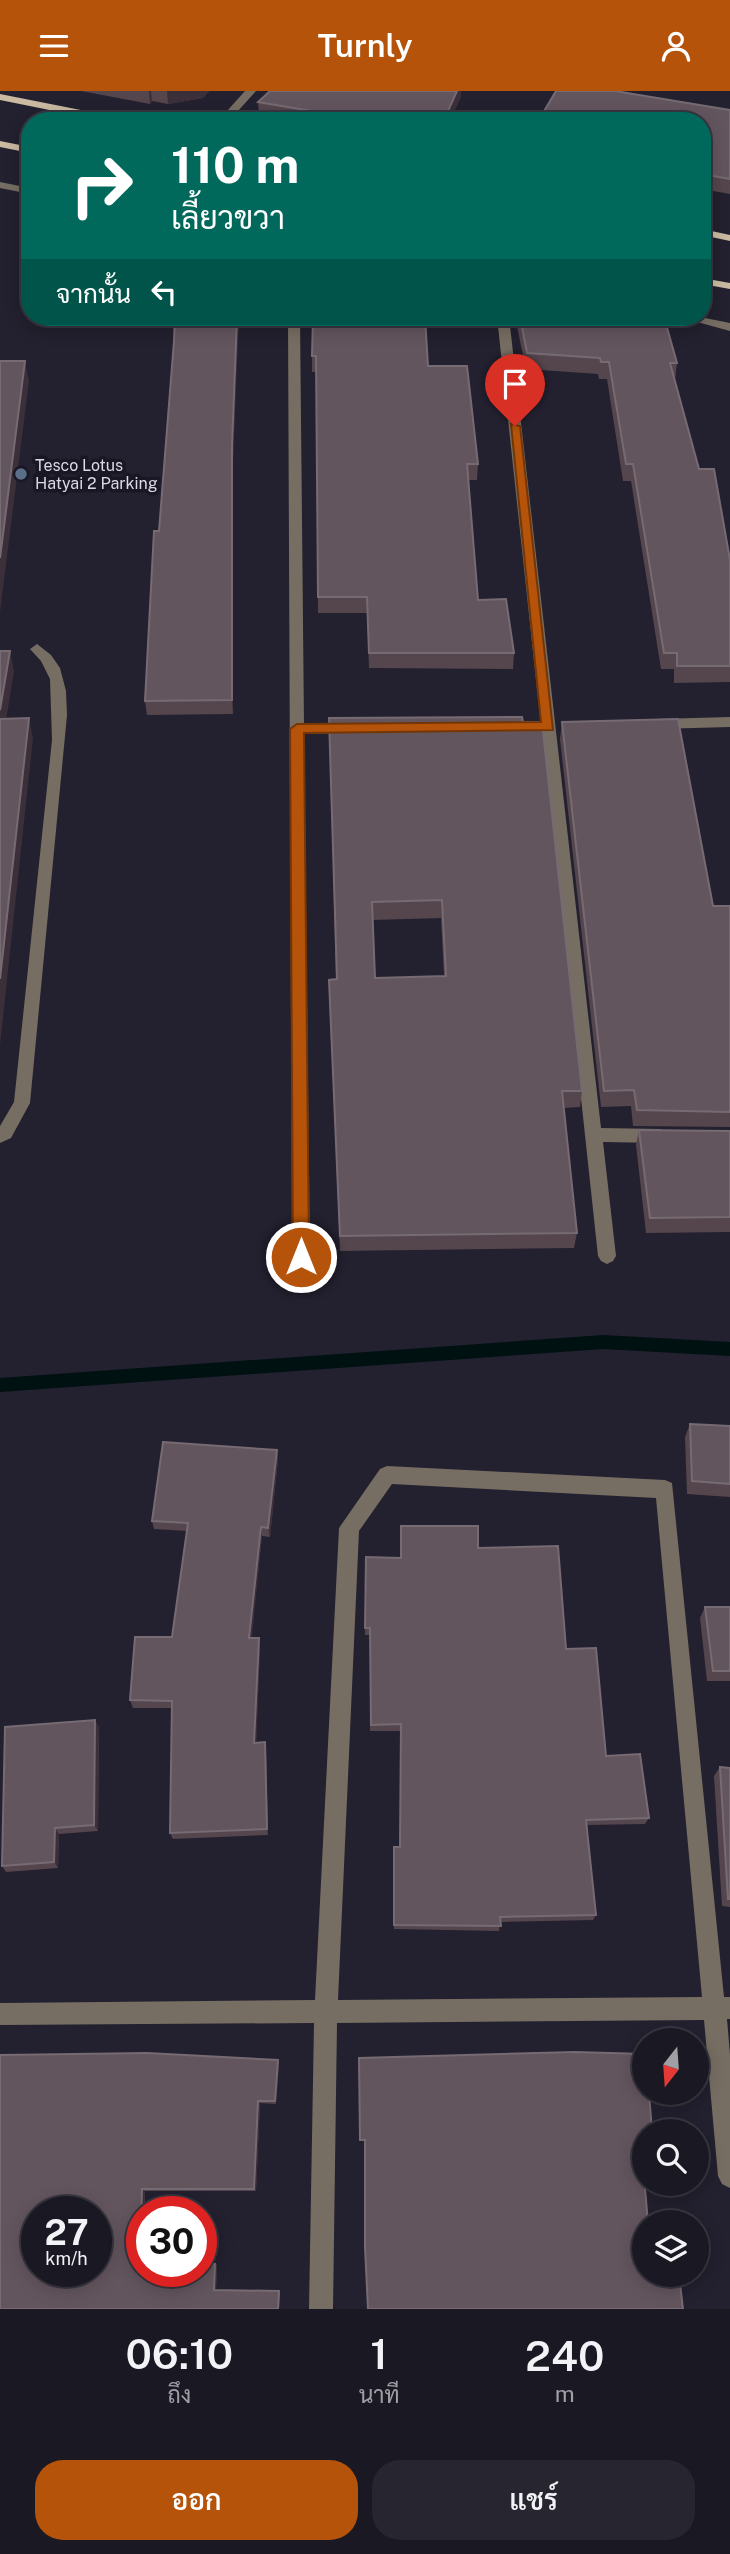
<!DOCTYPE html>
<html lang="th">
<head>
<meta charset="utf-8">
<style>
  :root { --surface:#1a1823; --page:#272530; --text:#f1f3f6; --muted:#9fa0a6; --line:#383741; --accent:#b45309 }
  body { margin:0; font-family:"Public Sans",Sarabun,sans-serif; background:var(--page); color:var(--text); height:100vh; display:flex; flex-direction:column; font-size:26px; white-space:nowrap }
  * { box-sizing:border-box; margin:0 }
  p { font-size:23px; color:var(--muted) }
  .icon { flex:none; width:38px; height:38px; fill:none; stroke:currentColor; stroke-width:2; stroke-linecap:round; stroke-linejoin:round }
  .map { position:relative; height:2218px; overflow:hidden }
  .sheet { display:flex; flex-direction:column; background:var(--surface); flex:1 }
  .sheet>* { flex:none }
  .banner { position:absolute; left:21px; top:21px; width:690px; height:214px; border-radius:28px; box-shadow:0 4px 18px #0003,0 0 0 2px var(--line); background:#00695c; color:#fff; overflow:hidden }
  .needle { width:46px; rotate:197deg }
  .buttons { position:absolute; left:632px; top:1937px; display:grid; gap:14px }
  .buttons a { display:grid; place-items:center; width:77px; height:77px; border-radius:50%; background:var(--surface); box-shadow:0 4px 18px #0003,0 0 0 2px var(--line); font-size:35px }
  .speed { position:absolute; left:21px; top:2105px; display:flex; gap:14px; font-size:35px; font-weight:700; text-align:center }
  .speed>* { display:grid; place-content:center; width:91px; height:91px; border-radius:50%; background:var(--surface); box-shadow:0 4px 18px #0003,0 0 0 2px var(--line); line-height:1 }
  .speed small { font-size:18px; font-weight:400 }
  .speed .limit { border:10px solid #d22; background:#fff; color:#111 }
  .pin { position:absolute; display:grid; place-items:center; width:60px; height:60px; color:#fff; margin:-72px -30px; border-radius:50% 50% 50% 0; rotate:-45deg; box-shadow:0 0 7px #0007 }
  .pin .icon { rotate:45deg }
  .me { position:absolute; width:77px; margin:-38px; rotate:0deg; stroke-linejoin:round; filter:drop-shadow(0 0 5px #0008) }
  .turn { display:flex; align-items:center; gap:24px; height:147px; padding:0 35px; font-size:32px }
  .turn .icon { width:91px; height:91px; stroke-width:2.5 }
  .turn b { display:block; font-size:49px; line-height:60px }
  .then { display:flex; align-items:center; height:66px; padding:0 35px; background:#0003; gap:14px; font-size:26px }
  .eta { display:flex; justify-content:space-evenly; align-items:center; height:119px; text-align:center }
  .eta b { font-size:42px; font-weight:600; line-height:49px }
  .button { display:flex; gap:14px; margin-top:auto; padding:14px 35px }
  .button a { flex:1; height:80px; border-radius:28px; background:var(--accent); color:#fff; font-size:28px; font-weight:600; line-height:80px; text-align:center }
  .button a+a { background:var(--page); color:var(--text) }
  header { display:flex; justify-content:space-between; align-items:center; height:91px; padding:0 35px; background:var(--accent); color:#fff; font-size:32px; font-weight:600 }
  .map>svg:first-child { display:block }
</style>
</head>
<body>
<header><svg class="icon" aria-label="menu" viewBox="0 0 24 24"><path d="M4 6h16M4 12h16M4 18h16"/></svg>Turnly<svg class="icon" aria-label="person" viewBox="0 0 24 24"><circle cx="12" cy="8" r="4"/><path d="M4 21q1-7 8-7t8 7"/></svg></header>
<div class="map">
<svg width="730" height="2218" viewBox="0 0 730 2218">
  <rect width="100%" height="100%" fill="#23202f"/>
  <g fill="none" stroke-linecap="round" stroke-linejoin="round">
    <!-- stream -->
    <polygon fill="#001112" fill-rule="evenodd" points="603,1244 730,1251 730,1265 603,1258 0,1301 0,1287"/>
    <!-- minor -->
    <g fill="#766e62" fill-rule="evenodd">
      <polygon points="245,0 256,0 229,30 218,30"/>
      <polygon points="0,91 30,97 30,103 0,97"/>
      <polygon points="288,226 300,226 304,633 352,632 359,637 352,642 304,643 310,1166 307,1171 301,1174 295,1171 292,1166"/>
      <polygon points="497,226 509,226 601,1037 660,1038 666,1040 669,1045 666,1050 660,1052 603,1051 616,1165 613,1170 607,1173 601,1170 598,1165"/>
      <polygon points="679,226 700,226 730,232 730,240"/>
      <polygon points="37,553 51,564 60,577 66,600 67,624 30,1012 11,1047 0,1052 0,1035 14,1011 52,649 50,588 41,570 30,558"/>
      <polygon points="730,626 730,636 657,638 650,633 657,628"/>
      <path d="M387,1375L665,1389L672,1392L724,1906H730V1928H727L730,1963V2097L722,2093L718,2085L704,1929L337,1932L333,2218H309L314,1932L0,1934V1912L315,1909L339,1437L380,1378ZM392,1393L656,1407L702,1906L338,1909L359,1440Z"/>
    </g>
    <!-- major -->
    <g fill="#cbbaa1" fill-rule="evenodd">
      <polygon points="0,3 121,27 126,30 104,30 0,9"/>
      <polygon points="0,50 30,56 30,62 0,56"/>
      <polygon points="702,138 730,144 730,150 702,144"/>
      <polygon points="702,187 730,192 730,198 702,193"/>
    </g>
  </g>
  <!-- wall -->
  <g fill="#55454d" fill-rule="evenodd">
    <polygon points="81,0 209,0 203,7 168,13 152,10 150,13"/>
    <polygon points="461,5 450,30 286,30 259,25 258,11"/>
    <polygon points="730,19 730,103 702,98 702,30 540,30 540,27"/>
    <polygon points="175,226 254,226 254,227 239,227 237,260 233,369 233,623 147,624 145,610 174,250"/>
    <polygon points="515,226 664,226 677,272 675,289 699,378 730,469 730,591 674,592 674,578 661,578 631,390 623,390 607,288 599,288 598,283 526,278"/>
    <polygon points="312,265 428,275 478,373 477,389 468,389 478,509 514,562 513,578 369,577 367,522 318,522 316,281 312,281"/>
    <path d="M329,627L582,1000L580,1016L563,1017L577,1142L574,1157L340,1160L329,889L336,888ZM441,827L444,885L375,887L372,829Z"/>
    <polygon points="562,631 713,815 730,815 730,1036 633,1035 631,1015 601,1016 560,648"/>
    <polygon points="639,1039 730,1040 730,1141 646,1142 636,1054"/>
    <polygon points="690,1333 730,1335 730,1406 687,1403 685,1346"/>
    <polygon points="277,1359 278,1368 270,1446 262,1445 251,1547 260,1555 256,1652 266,1658 268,1744 173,1748 170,1742 172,1617 133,1617 130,1609 172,1546 187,1440 154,1438 152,1430"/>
    <polygon points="401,1435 478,1457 566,1558 606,1665 649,1727 645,1733 587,1734 596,1824 593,1829 500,1831 499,1840 394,1838 394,1756 400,1756 400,1640 370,1640 370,1544 365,1544 366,1466 401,1467"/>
    <polygon points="705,1516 730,1516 730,1590 707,1590 700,1527"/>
    <polygon points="99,1636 98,1740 59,1743 58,1777 6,1781 2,1775"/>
    <polygon points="720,1676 730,1677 730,1816 722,1815 714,1685"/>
    <polygon points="278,1969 279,1972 276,2013 260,2012 256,2100 145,2100 145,2121 142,2121 142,2180 215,2173 217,2173 216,2199 280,2200 279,2218 0,2218"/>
  </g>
  <!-- shaded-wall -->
  <g fill="#3b303a">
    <polygon points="149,0 151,0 152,10 150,13"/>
    <polygon points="167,0 209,0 203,7 168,13"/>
    <polygon points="457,0 461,0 461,5 450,30 438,30"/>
    <polygon points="237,226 239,226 233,369 233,623 232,609 232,355"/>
    <polygon points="25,270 29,290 0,521 0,467"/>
    <polygon points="10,560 14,580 3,648 0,634 0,619"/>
    <polygon points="29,627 33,647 0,954 0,888"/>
    <polygon points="277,1359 278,1368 270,1446 268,1437"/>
    <polygon points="261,1436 262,1445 251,1555 249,1547"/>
    <polygon points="259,1547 260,1555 256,1659 254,1652"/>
    <polygon points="95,1629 99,1636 98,1740 94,1734"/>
    <polygon points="265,1651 266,1658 268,1744 267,1738"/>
    <polygon points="55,1737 59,1743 58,1777 54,1771"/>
    <polygon points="278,1969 279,1972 276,2013 275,2010"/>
    <polygon points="258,2010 260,2012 256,2100 254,2098"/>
    <polygon points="142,2098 145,2100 144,2121 142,2121 142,2174 140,2173"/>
    <polygon points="215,2173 217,2173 216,2200 214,2199"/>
  </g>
  <!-- building -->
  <g fill="#63555e" stroke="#766a73" stroke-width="2" fill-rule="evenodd">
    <polygon points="270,0 457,0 448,20 438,30 371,30 258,11"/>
    <polygon points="556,0 615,0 730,19 730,88 702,83 702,30 561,30 540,27"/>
    <polygon points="175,226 237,226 232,355 232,609 145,610 154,440 159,440 174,250"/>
    <polygon points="313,226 425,226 428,275 467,275 478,373 467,373 478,509 506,508 514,562 369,562 367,506 318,506 316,265 312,265"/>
    <polygon points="520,226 664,226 677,272 670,272 699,378 714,378 730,469 730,575 677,575 677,562 664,562 633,373 626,373 609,271 601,271 600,267 527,262"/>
    <polygon points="0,270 25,270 0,467"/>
    <polygon points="0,560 10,560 0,619"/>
    <path d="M522,626L523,631H542L582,1000H562L577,1142L340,1145L329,889L337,888L329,627ZM442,809L446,885L375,887L372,811Z"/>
    <polygon points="29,627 0,888 0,628"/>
    <polygon points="678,628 713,815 730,815 730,1021 637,1019 634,999 604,1000 562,631"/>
    <polygon points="639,1039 730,1040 730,1126 650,1127"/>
    <polygon points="690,1333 730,1335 730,1393 692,1390"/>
    <polygon points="163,1351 277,1359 268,1437 261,1436 249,1547 259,1547 254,1652 265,1651 267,1738 170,1742 172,1610 130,1609 135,1546 172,1546 188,1432 152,1430"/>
    <polygon points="401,1435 478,1435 478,1457 558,1455 566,1558 596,1557 606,1665 640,1663 649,1727 586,1729 596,1824 500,1826 501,1835 394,1834 394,1756 400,1756 401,1633 371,1634 370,1537 365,1537 366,1466 401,1467"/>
    <polygon points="705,1516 730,1516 730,1580 713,1580"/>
    <polygon points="95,1629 94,1734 55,1737 54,1771 2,1775 5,1636"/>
    <polygon points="720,1676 730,1677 730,1808 728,1808"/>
    <polygon points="575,1961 644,1963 644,2002 649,2002 652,2040 644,2040 644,2063 642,2063 648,2132 644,2132 644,2184 679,2184 683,2218 368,2218 365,2156 365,2049 360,2049 359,1967"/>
    <path d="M147,1962L278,1969L275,2010H258L254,2098H142L140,2173H142V2180H201V2173H215L214,2199L279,2200L278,2218H0V1964ZM37,2121H96V2180H37Z"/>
  </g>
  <!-- route -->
  <polygon fill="#b45309" stroke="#753606" stroke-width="2" points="511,333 520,335 553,639 304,642 309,1166 301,1173 293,1166 290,638 297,633 541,631"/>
  <!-- markers -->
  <circle fill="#5c6f8a" stroke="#1a1725" stroke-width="2.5" cx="21" cy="383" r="7"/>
  <g text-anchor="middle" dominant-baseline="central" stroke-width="7" stroke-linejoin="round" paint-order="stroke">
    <!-- far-poi labels -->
    <g font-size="16" fill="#dbdae4" stroke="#1a1725" text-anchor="start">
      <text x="35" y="374">Tesco Lotus<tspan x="35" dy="18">Hatyai 2 Parking</tspan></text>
    </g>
  </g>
</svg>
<div class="buttons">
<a><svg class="needle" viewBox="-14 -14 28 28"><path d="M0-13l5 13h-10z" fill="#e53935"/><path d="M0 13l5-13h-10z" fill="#9fa0a6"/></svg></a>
<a><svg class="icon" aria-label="search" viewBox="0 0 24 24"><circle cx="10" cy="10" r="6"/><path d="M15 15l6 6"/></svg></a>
<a><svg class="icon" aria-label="layers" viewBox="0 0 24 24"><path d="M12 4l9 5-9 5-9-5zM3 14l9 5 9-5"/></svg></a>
</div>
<div class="speed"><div>27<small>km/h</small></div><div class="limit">30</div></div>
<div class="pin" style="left:515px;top:335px;background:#d93025"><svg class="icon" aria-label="arrive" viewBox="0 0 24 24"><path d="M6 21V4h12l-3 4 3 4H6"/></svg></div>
<svg class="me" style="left:301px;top:1166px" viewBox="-20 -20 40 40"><circle r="17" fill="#b45309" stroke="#fff" stroke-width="3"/><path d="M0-11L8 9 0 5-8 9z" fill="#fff"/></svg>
<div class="banner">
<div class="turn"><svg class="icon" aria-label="right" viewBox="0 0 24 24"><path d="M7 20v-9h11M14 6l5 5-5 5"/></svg><div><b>110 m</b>เลี้ยวขวา</div></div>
<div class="then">จากนั้น<svg class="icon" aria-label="left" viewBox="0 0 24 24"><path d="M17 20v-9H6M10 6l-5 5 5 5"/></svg></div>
</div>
</div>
<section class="sheet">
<div class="eta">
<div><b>06:10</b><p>ถึง</p></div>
<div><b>1</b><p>นาที</p></div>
<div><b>240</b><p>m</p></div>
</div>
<div class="button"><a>ออก</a><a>แชร์</a></div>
</section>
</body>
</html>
